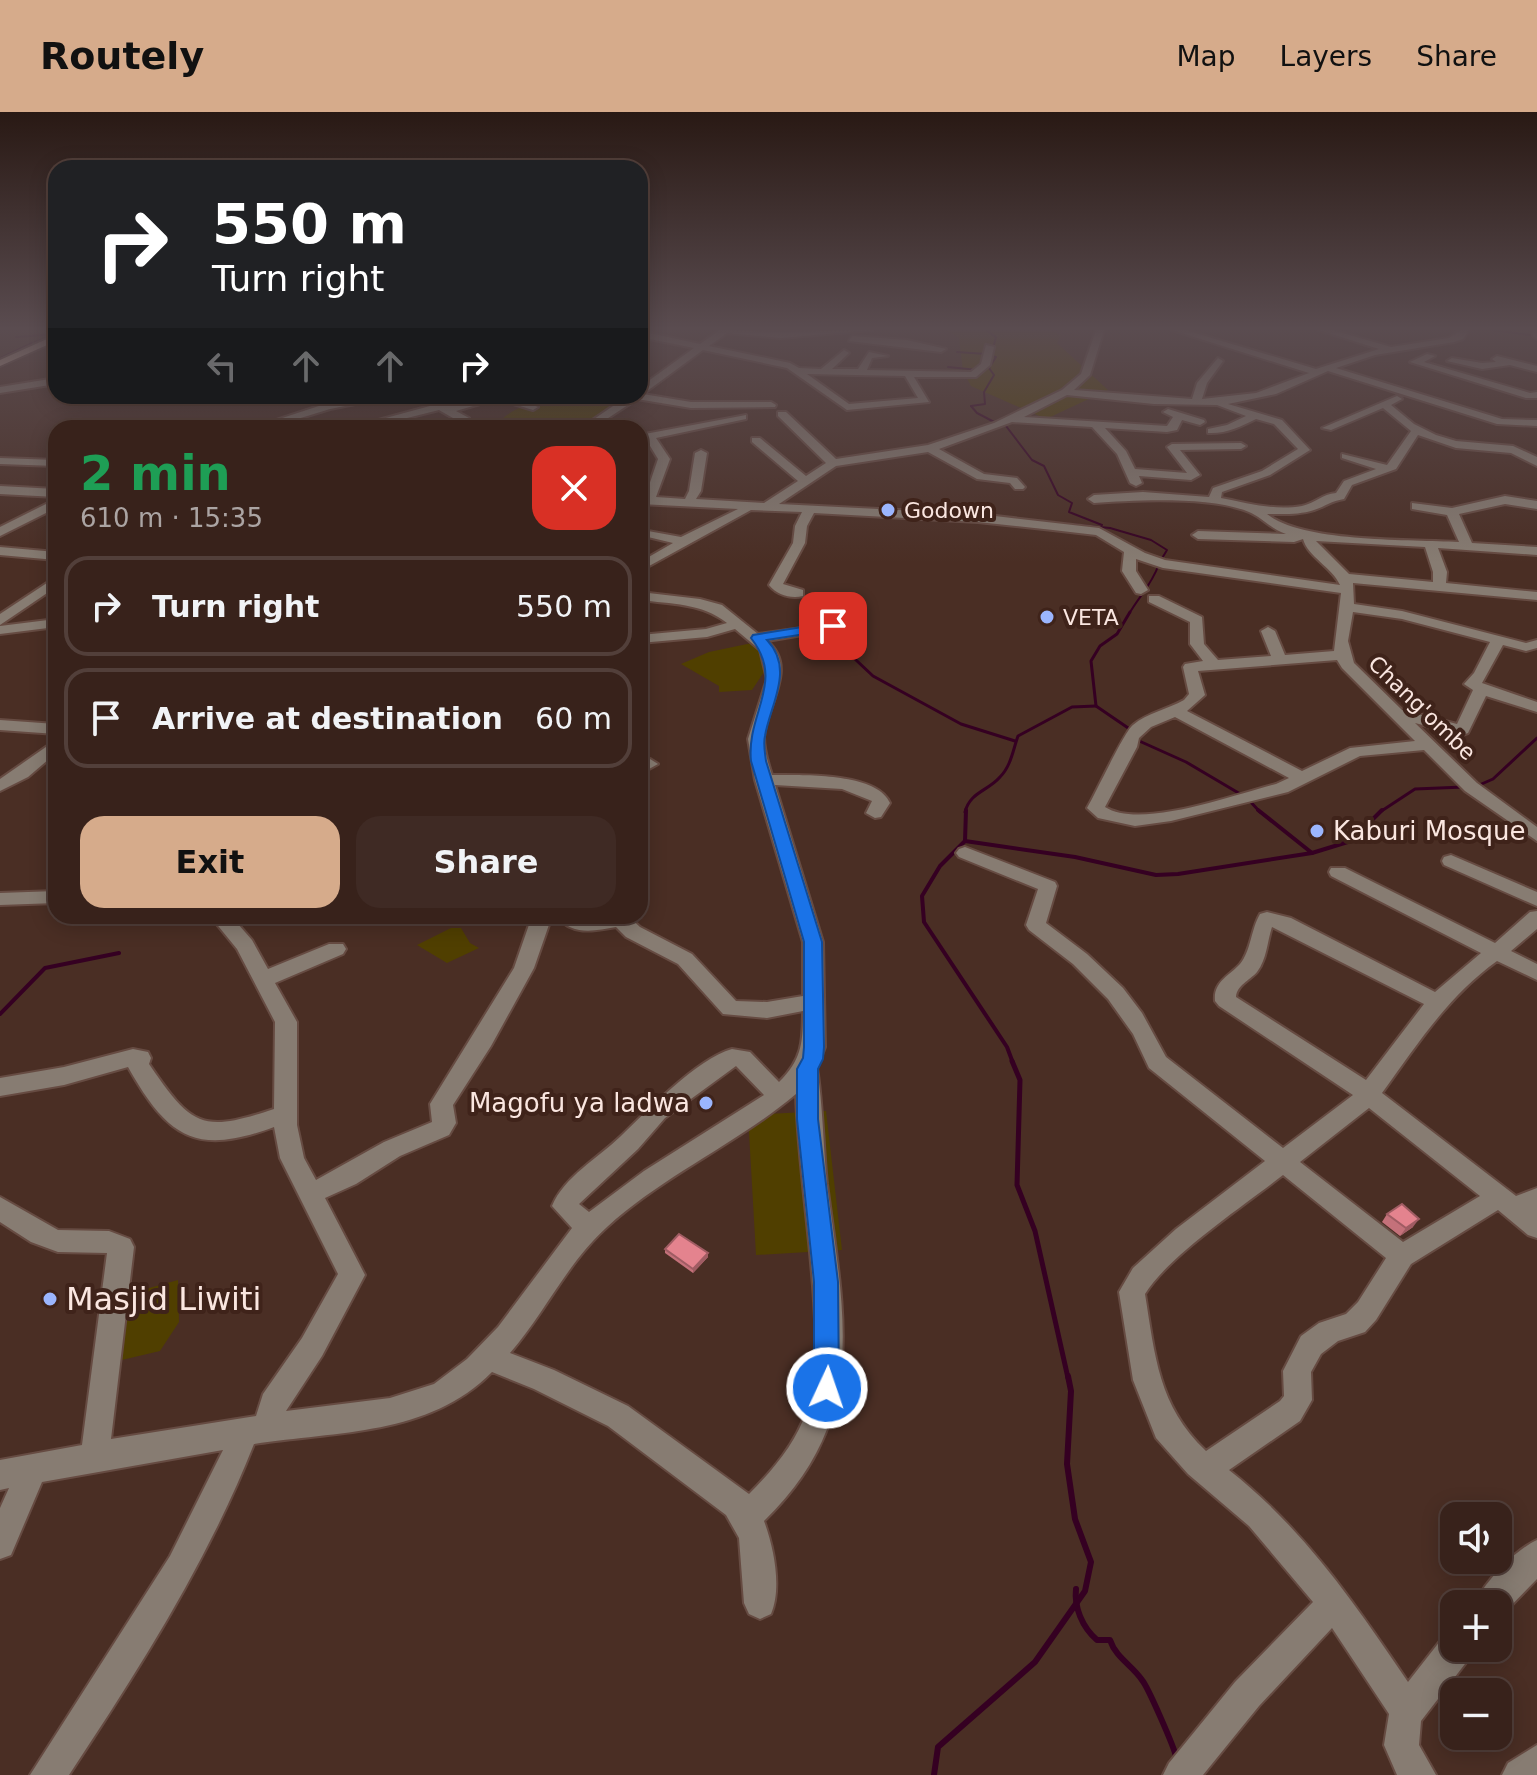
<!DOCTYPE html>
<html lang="en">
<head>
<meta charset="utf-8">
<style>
  :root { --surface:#38221b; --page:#3f2a24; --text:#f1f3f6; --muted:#aba4a3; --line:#523f3a; --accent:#d6ab8b }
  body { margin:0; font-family:"DejaVu Sans",sans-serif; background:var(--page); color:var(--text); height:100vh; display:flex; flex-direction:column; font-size:30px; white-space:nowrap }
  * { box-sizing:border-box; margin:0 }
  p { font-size:26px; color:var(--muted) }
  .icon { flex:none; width:44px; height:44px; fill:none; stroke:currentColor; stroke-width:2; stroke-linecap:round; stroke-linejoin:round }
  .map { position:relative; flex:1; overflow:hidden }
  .sheet { position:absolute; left:48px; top:308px; width:600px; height:504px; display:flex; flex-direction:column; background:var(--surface); border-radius:24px; box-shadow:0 4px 20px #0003,0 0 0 2px var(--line) }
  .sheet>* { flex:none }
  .hud { position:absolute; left:48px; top:48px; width:600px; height:244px; border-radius:24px; box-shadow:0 4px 20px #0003,0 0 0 2px var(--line); background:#202124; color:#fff; overflow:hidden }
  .fabs { position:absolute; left:1440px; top:1390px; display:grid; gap:16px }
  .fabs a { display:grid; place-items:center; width:72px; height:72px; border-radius:16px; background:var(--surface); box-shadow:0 4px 20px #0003,0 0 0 2px var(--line); font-size:40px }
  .pin { position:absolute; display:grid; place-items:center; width:68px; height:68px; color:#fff; margin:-34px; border-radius:16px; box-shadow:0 4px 12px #0006 }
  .me { position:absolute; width:88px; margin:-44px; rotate:3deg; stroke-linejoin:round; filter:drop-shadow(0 0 6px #0008) }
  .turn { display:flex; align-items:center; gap:28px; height:168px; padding:0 32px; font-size:36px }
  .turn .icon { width:104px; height:104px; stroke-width:2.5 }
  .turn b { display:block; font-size:56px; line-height:68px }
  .lanes { display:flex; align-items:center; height:76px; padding:0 32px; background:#0003; justify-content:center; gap:40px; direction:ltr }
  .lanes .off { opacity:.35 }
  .round { display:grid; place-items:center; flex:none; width:84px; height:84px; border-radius:24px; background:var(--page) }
  .headline { display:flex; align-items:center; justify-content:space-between; height:136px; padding:0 32px }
  h1 { font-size:48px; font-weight:800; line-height:60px; color:#1e9e55 }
  .button { display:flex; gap:16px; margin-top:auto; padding:16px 32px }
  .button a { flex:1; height:92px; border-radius:24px; background:var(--accent); color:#111; font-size:32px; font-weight:800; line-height:92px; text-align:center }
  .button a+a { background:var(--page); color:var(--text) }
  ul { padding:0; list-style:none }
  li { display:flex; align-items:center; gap:24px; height:100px; margin:0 16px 12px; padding:0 16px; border:4px solid var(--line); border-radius:24px }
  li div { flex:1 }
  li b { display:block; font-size:30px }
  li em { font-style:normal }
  header { display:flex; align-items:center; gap:48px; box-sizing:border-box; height:112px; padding:0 40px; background:var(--accent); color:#111 }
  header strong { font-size:38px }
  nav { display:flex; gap:44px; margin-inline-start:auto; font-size:28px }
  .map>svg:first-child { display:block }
</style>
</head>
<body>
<header>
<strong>Routely</strong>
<nav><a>Map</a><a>Layers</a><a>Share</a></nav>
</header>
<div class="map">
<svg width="1537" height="1663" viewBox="0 0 1537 1663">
  <rect width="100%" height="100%" fill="#4a2e24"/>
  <!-- green -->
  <g fill="#503f00">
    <polygon points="946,218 1050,218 1061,223 1057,231 1108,278 1046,307 971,274 963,259 959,226"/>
    <path d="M575,285L610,289L609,296L578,316H493C515,290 541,289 575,285Z"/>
    <polygon points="752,531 766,545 766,557 752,578 719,580 719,574 681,552 709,540"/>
    <polygon points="451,816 461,816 470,831 479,836 447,851 417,833"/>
    <polygon points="826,999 842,1138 756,1143 748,1003"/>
    <polygon points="178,1168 179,1210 160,1239 109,1251 128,1182"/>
  </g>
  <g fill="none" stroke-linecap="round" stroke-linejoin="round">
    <!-- stream-far4 -->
    <g stroke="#350022" stroke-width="2">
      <polyline points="1492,218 1537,224"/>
      <polyline points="16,225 56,222"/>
      <polyline points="35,230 51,224"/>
      <polyline points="957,240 986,242"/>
      <polyline points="1,246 32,231"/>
      <polyline points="948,255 978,258"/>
      <polyline points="971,294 985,292 984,280 994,263 989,256 996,245 991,244 996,225 986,218"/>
      <polyline points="971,294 977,301 998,312"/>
      <polyline points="1006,314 1032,348 1044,354 1058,383 1072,391 1069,400 1102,413"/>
      <polyline points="640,334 646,322"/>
      <polyline points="1038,409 1110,416"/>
      <polyline points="1110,416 1151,428 1167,438 1161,448"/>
      <path d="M1129,502C1140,483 1151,474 1159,452"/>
    </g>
    <!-- stream-far3 -->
    <g stroke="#350022" stroke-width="3">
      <polyline points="1130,500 1117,522 1100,534 1091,549 1096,594 1134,620"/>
      <polyline points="806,501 873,564 961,612 1015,629"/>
      <polyline points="1137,628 1186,650 1247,686 1260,700"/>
      <polyline points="1477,674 1493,667 1537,626"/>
      <path d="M965,700C970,680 988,679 1000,665C1011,654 1013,638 1018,624L1072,595L1096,594"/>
      <polyline points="1380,700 1415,677 1464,675"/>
    </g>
    <!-- stream-far2 -->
    <g stroke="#350022" stroke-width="4">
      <polyline points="1258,698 1312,741"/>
      <polyline points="965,729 966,698"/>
      <polyline points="0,902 45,856 119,841"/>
      <polyline points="1013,951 1007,935 924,810 922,784 940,754 965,729 1075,745 1156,763 1178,762 1312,741 1351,729 1382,698"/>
    </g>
    <!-- stream-far1 -->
    <polyline stroke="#350022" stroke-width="5" points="1012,949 1020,968 1017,1073 1035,1119 1068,1266"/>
    <!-- stream -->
    <g stroke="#350022" stroke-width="6">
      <path d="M1076,1477C1074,1495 1082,1515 1097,1528H1110C1116,1546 1132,1553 1142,1568C1148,1575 1175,1637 1176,1645"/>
      <polyline points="934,1663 938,1635 1035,1550 1085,1479 1091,1450 1075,1407 1067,1352 1071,1279 1068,1264"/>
    </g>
    <!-- minor casing -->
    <g stroke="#664b42" stroke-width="4">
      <g id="minor">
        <path d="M720,218L781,220L872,218L781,226L727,221L709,234L790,251L799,256L821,257L844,238L849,241L832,257H858L869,240L888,244L872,246L867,258L971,260L981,252L986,233L994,235L990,253L976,265H914L929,290L847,298L787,256L703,238L643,282L691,290H771L776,293L775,295L691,296L637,287L593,316H581L616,292L587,284L624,287L640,284V275L694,236L640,225V219L700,232ZM807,262L905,264L918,286L849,292Z"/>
        <path d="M1096,218H1104L1090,263L1074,278L1192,287L1197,271L1218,246L1223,249L1207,271L1202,287L1256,281L1309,261L1172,218H1185L1316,257L1379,237L1319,218H1332L1391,235L1449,226L1461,218H1469L1463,227L1454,230L1375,243L1336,256L1502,307L1537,308V314L1497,312L1328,259L1276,282L1228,292L1282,308L1310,338L1270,363L1222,380L1221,386C1248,391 1274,399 1302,394C1316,391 1322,382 1336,381L1344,369L1376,357L1342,346V342L1387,353L1411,319L1383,296L1331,318L1322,316L1397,284L1402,287L1391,293L1414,312L1436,323L1456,329L1513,334L1537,345V354L1511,341L1456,336L1418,323L1396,357L1352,373L1344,387C1331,389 1326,394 1314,398C1299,403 1283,402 1267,402C1304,431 1409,427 1459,430L1447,403L1412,397V391L1452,396L1505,384L1537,389V397L1505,392L1459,402L1472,431L1537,435V443L1438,436L1447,460L1446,471L1537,480V488L1353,471L1354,492L1402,499L1526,531L1537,528V536L1526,539L1503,533L1482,571L1537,590V600L1486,584L1468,621L1462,623L1415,611L1477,671L1537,715V729L1465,679L1424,638L1360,644L1288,680L1171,709L1135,714L1098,706L1087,696C1096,681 1124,620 1133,613C1147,601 1168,597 1184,588L1189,582L1183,555L1185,552L1203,549L1190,532V510L1149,490V484H1159L1202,505L1204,532L1218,548L1271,544L1261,519L1268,515L1275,519L1285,543L1334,539L1341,481L1163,456L1136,447V459L1148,478L1141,482L1136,481L1122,459L1124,440L1096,423L1053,418L978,410L814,401L807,414L805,431L783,472L803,478V484C791,487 777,483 769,473L793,431L795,414L802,400L751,398L640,459V450L673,431L648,425V419L681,425L738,397L640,392V384L645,385L658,347L644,324L645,322L746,303V307L656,326L670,347L656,385L685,387L689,379L695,341L701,338L707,341L701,379L696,387L764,391L798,369L752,330V326H760L806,364L826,351L778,304V300H786L836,347L928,333L994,311L1062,278L1081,262ZM1067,283L1154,292L1217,293L1246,304L1227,313L1208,317V321C1226,322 1240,315 1256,307L1274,312L1298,337L1262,359L1213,376L1209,385L1143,380L1094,383L1088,387L1094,391C1136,388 1211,384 1249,400C1263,406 1271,417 1286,422L1198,419L1192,423L1198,427L1294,430L1303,427C1308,445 1332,455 1340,473L1165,448L1145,441L1099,416L978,402L779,392L836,354L928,340L977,367L1010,371L1015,377H1023L1025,375L1017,366L984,362L939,337L1012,310L1092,315L1117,342L1130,371L1136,374L1142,371L1139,364L1191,368L1200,363L1180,338L1241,337L1246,334L1241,331L1172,332L1167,335L1187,361L1135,357L1126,339L1105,316L1167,320L1177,318L1182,308L1200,313L1205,310L1204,308L1168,297L1163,300L1173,305L1167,314L1024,305ZM1316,429L1425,435L1433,460V470L1349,462ZM1353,500L1402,507L1490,530L1474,561L1464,572L1473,578L1457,612L1402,598L1354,551L1348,529ZM1337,548L1342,556L1415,629L1350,636L1302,659L1187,599L1205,583L1198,559ZM1175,605L1289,666L1276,672C1236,682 1140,718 1105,695L1137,635L1139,626L1151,615Z"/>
        <polygon points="1532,218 1537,218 1537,227 1533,224"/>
        <polygon points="852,224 907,228 946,237 941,240 849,229"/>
        <polygon points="1427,242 1435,244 1424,250 1530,281 1537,280 1537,286 1526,286 1410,250"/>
        <polygon points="1497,244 1537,254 1537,260 1510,253 1482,257 1447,249 1452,246 1482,251 1496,250 1492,247"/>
        <polygon points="56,266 56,272 0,281 0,275"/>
        <polygon points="372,284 395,284 330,297 268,316 252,316 325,292"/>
        <polygon points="486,284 508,284 538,295 533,298 497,287 456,299 469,306 473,316 463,316 460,310 439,298 367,316 349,316 441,291 448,294"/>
        <polygon points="0,346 56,348 56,354 0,352"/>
        <polygon points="0,374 56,377 56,385 0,382"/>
        <polygon points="56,387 56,396 0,424 0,415"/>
        <polygon points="0,435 56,440 56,448 0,443"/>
        <polygon points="56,465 56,475 0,513 0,502"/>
        <path d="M640,480L700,487L722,493L758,522L838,511V517L767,529C799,555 766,594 764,625C764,638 768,651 772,663C800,663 877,660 890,691L881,705L875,706L866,701L872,689L842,677L775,673L823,830L825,935L817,956C823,993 823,1033 827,1072C844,1204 870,1306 764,1409C774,1436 782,1476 771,1502L760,1507L749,1502L744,1491L739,1426L726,1403L608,1314L534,1277L492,1260C429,1324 337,1319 254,1332C207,1451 139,1557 69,1663H30L170,1444L223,1338L42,1370L11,1443L0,1447V1396L9,1376L0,1378V1348L82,1333L107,1141L58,1140L31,1130L0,1110V1085L58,1118L109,1119L130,1127L134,1135L111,1327L256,1304L263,1282L302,1226L338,1162L280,1046L274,1015C196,1044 168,1026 128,955L64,973L0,984V966L64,955L133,937L148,940L151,946L149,952C192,1015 202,1021 274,997L275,910L237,837L210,804H231L252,828L268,857L329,832H343L346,837L343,842L275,871L297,910V1013L304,1046L316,1068L384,1030L432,1010L430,992L514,856L532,804H552L534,856L491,934L453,993L456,1011L449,1023L400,1044L356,1072L325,1086L365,1163L322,1244L286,1299L390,1286L434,1272L467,1247L498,1215L572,1116L552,1094C564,1065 598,1046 621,1024C647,999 697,947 732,937L750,940L779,970C802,948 803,930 803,899L767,906L723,902L678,852L626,825L616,815C594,819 572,824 556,804H582L588,807L628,804L640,815L692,842L736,889L767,890L803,884V830L755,668L748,627L767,567L760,538L735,517L707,525L640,531V523L706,517L727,511C702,491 671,492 640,488ZM736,954L764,983L644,1059L589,1100L579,1092L638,1037L665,1006ZM796,982C798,1051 810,1120 814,1189C816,1225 819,1263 807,1298C796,1331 773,1358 749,1382L628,1294L554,1258L510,1241C545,1201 567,1151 607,1115C664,1063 738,1031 796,982Z"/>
        <polygon points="56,507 56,515 0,522 0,514"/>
        <polygon points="0,608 56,612 56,622 0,618"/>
        <polygon points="56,628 56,641 28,665 0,679 0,667"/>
        <polygon points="650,647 658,652 640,662 640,650"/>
        <path d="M965,735L1055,770L1057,774L1046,811L1087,842L1123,876L1142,901L1166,945L1283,1036L1353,983L1219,894L1215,889C1213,870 1229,864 1240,852C1251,839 1251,817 1260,802L1267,800L1291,806L1435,880L1481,841L1331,764L1329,760L1331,756H1345L1495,831L1530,800L1537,799V817L1511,839L1537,852V868L1497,849C1448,884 1417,933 1382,981L1516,1084L1537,1076V1126L1528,1123L1498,1098L1411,1152L1376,1208L1365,1220L1338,1229L1321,1242L1311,1260L1312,1288L1300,1309L1229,1358C1303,1416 1356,1493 1408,1570L1444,1524L1454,1520V1536H1472L1468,1548L1421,1609L1419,1633L1436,1663H1397L1384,1633L1389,1602L1332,1516L1259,1594L1203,1663H1163L1169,1651L1235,1570L1313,1490L1249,1414L1188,1362L1156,1326L1133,1268L1119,1180L1133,1156L1176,1117L1265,1049L1149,956L1133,922L1108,887L1073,852L1029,818L1026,813L1038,777L959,745L956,741L959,737ZM1272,815L1424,892L1366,968L1236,885C1237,873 1249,869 1257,860C1267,847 1267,830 1272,815ZM1369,996L1480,1084L1403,1130L1300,1050ZM1283,1063L1386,1146L1358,1190L1346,1202L1319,1211L1301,1224L1283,1259L1284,1284L1280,1289L1206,1339C1158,1294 1155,1243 1145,1182C1169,1143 1245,1093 1283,1063Z"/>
        <polygon points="1451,743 1537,780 1537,794 1444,753 1442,749 1444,745"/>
        <polygon points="56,779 56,791 0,793 0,781"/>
        <path d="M1537,1428V1467L1502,1503L1498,1505V1492H1475C1484,1470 1515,1438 1537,1428Z"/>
        <polygon points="1537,1633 1537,1663 1502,1663 1508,1651"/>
      </g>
    </g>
    <!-- major casing -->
    <g stroke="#664b42" stroke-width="4">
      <polygon id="major" points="56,223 56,229 0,254 0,248"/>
    </g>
    <!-- minor -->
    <use href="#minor" fill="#877c72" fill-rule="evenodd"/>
    <!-- major -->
    <use href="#major" fill="#d8c1ac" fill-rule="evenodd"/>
  </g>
  <!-- wall -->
  <g fill="#c4717a">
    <polygon points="1387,1102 1413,1115 1400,1124 1382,1110"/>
    <polygon points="665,1137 708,1141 708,1145 693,1161 665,1141"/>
  </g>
  <!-- shaded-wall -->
  <g fill="#a05c63">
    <polygon points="1419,1107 1413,1115 1400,1124 1406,1116"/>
    <polygon points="708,1141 708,1145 693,1161 693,1157"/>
  </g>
  <!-- building -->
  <g fill="#e4838e" stroke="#a05c63" stroke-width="2">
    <polygon points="1402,1092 1419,1107 1406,1116 1387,1102"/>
    <polygon points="679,1122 708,1141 693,1157 665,1137"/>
  </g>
  <!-- sky -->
  <linearGradient id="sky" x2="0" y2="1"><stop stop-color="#291914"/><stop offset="0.48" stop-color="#5a4c50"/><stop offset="1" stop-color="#5a4c50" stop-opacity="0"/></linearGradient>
  <rect width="1537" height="451" fill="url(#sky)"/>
  <!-- route -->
  <path fill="#1a73e8" stroke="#114b97" stroke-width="2" d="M833,510L838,511V517L767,528C795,557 770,593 765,624C763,632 765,641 766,649L822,830L824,935L823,947L818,957V1007L838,1170L839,1276L836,1285L827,1288L818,1285L814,1276V1170L797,1007V957L803,946L804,935V830L751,649C746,601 786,570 751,526L753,523Z"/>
  <!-- markers -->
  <g fill="#9bb5fd" stroke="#3f231a" stroke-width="3">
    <circle cx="888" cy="398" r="8"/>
    <circle cx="1047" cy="505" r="8"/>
    <circle cx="1317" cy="719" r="8"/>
    <circle cx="706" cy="991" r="8"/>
    <circle cx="50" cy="1187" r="8"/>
  </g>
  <g text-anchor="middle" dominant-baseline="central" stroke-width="8" stroke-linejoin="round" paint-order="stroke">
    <!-- far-poi labels -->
    <g font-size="22" fill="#fae6e0" stroke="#3f231a" text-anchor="start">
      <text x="904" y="398">Godown</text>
      <text x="1063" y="505">VETA</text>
    </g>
    <!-- far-street labels -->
    <g font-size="22" fill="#fae6e0" stroke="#3f231a">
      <text transform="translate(1422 596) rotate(44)">Chang'ombe</text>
    </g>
    <!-- poi labels -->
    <g font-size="26" fill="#fae6e0" stroke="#3f231a" text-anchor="start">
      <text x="1333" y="719">Kaburi Mosque</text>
      <text x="690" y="991" text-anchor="end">Magofu ya ladwa</text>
    </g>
    <!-- near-poi labels -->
    <g font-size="32" fill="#fae6e0" stroke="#3f231a" text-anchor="start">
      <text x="66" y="1187">Masjid Liwiti</text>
    </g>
  </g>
</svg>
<div class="fabs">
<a><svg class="icon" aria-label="sound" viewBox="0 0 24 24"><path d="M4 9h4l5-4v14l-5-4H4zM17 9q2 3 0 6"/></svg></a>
<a>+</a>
<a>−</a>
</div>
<div class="pin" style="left:833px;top:514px;background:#d93025"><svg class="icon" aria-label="arrive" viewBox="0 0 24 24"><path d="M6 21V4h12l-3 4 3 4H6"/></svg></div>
<svg class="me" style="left:827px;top:1276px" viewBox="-20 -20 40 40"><circle r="17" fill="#1a73e8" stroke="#fff" stroke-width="3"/><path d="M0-11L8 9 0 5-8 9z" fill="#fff"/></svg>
<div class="hud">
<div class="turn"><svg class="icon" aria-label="right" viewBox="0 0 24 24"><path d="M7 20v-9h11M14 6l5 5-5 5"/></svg><div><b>550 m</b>Turn right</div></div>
<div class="lanes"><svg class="icon off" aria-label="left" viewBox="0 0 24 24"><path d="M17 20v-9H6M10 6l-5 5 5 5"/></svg><svg class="icon off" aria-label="ahead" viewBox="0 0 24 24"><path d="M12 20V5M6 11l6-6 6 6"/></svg><svg class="icon off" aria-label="ahead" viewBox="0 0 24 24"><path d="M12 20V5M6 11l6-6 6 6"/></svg><svg class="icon" aria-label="right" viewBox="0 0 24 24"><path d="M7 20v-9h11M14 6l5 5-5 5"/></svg></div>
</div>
<section class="sheet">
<div class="headline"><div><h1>2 min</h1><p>610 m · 15:35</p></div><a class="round" style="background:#d93025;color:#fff"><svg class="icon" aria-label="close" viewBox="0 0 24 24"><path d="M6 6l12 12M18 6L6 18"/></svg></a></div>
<ul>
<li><svg class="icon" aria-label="right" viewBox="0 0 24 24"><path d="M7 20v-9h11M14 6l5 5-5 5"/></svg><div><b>Turn right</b></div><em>550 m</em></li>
<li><svg class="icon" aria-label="arrive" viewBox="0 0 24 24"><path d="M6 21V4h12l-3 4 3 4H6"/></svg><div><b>Arrive at destination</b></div><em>60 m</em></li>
</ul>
<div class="button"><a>Exit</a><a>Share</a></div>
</section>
</div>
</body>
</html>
